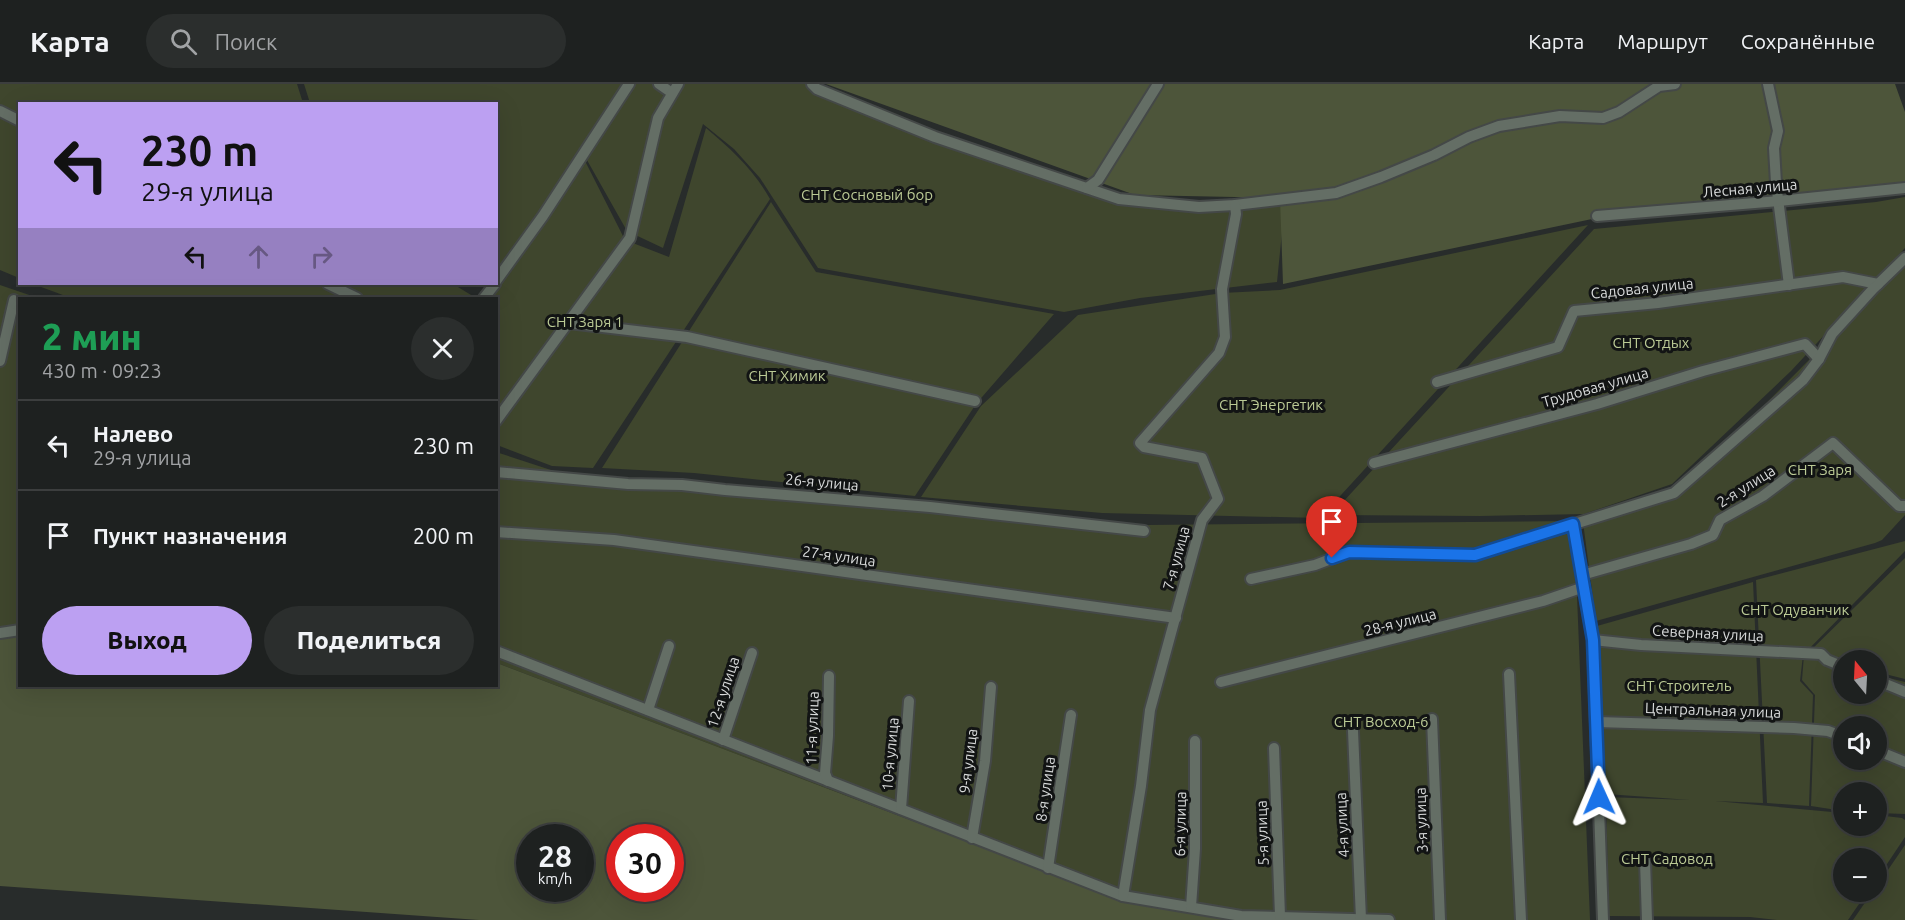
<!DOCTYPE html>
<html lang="ru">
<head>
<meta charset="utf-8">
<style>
  :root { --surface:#1e2120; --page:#2b2e2d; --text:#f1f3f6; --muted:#a1a3a5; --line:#3c3e3e; --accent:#bca0f2 }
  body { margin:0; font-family:Ubuntu,sans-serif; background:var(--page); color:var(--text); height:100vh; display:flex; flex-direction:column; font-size:22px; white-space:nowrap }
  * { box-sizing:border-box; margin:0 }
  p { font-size:20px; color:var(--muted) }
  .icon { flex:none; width:33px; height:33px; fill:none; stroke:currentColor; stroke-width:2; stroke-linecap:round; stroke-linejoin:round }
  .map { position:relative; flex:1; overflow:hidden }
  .side { position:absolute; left:18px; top:213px; width:480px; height:390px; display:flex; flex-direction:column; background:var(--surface); border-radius:0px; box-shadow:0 6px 24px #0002,0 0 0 2px var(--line) }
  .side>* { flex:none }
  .banner { position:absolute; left:18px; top:18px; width:480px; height:183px; border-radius:0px; box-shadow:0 6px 24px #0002,0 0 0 2px var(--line); background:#bca0f2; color:#111; overflow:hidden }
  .needle { width:39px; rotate:342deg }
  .tools { position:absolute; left:1833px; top:566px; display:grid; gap:12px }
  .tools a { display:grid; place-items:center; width:54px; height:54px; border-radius:50%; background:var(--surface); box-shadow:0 6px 24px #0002,0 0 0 2px var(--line); font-size:30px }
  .speed { position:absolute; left:516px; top:740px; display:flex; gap:12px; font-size:30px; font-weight:700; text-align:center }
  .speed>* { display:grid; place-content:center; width:78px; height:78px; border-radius:50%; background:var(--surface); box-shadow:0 6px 24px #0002,0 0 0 2px var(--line); line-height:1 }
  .speed small { font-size:15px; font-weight:400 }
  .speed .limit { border:9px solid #d22; background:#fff; color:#111 }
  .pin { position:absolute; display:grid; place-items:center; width:51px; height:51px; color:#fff; margin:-62px -26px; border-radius:50% 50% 50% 0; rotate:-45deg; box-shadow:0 0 6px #0007 }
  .pin .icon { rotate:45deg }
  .me { position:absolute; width:66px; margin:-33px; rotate:359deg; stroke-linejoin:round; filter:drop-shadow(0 0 4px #0008) }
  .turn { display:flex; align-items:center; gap:21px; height:126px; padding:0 24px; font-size:27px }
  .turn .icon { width:78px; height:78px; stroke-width:2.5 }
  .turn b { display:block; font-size:42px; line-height:51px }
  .lanes { display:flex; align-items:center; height:57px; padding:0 24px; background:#0003; justify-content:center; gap:30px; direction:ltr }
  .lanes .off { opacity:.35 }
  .round { display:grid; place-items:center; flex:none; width:63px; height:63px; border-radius:32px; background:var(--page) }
  .summary { display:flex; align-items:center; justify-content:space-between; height:102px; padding:0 24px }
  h1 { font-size:36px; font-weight:800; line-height:45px; color:#1e9e55 }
  .button { display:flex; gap:12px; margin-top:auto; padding:12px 24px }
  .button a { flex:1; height:69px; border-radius:36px; background:var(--accent); color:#111; font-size:24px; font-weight:800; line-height:69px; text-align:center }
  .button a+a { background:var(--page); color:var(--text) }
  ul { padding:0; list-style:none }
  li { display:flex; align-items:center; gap:18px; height:90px; padding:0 24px; border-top:2px solid var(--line) }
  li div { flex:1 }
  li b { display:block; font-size:22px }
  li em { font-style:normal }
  header { display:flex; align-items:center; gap:36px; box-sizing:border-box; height:84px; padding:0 30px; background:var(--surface); border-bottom:2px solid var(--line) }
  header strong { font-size:28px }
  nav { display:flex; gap:33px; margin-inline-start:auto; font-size:21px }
  .search { width:420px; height:54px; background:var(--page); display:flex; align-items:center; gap:15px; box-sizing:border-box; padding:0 21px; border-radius:33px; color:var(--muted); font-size:22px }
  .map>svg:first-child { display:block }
</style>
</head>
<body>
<header>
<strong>Карта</strong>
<div class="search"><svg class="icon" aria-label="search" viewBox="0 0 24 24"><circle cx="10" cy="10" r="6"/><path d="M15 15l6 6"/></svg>Поиск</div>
<nav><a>Карта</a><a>Маршрут</a><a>Сохранённые</a></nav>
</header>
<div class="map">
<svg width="1905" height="836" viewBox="0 0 1905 836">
  <rect width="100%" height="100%" fill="#282c2b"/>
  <!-- green -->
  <g fill="#3f462d" fill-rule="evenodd">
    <polygon points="0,0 297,0 303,19 20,20 19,194 0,186"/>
    <polygon points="304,0 814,0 1122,121 1285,118 1277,198 1140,214 1064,228 818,184 760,94 734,65 703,40 663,164 627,147 583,69 497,194 496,20 310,19"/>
    <path d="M706,44C731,65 754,86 770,115L593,384L552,382L497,361L496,214H487L583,73L625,156L669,173Z"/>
    <polygon points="1905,113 1905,164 1791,287 1672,400 1584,430 1480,432 1331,431 1594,145 1876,118"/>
    <polygon points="771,118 816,188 1054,230 976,320 915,412 694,389 602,384"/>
    <polygon points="1588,141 1320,434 1102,429 921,413 981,322 1078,231 1222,209 1280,206"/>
    <polygon points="1905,179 1905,431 1882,456 1875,459 1596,537 1583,438 1685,401"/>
    <polygon points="33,200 453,200 476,214 71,214"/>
    <polygon points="0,201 38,214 20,214 19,551 0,553"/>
    <polygon points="496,368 554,387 1147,441 1574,437 1590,836 1250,836 1105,810 497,579"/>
    <polygon points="1905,457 1905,467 1803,571 1800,597 1813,611 1809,722 1767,719 1756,496"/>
    <polygon points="1905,474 1905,595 1877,588 1876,576 1844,576 1843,579 1808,569"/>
    <polygon points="1753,498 1763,719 1715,717 1843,729 1844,741 1876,741 1877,731 1902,734 1905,736 1905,753 1877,795 1876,774 1844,774 1844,807 1868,807 1848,836 1777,836 1750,833 1609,832 1606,713 1690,716 1606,710 1597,542"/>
    <path d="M1804,571L1843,582L1844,609H1876L1877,591L1905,598V730L1877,729L1876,708H1844L1843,727L1811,722L1815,611L1802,596ZM1844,642H1876V675H1844Z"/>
    <polygon points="1905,761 1905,836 1853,836 1873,807 1876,807 1877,802"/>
  </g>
  <!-- forest -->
  <g fill="#4d553a" fill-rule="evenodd">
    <polygon points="826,0 1895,0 1905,28 1905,103 1808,118 1592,135 1283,200 1280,114 1135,111"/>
    <path d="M19,551L20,602H496L497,579L1105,810L1250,836H479L0,802V553ZM530,753H580V804H530ZM620,753H670V804H620Z"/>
  </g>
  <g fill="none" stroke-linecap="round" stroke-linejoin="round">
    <!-- minor casing -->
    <g stroke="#444847" stroke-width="14">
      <g id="minor">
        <polyline points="659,0 672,9"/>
        <polyline points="812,0 817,5 935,53 1119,115 1199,123 1235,121 1336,109 1381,93 1434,71 1469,53 1499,42 1560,32 1603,34 1619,28 1659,2 1675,0"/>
        <polyline points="1768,0 1778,47 1774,64 1776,99 1789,201"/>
        <polyline points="0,27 20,37"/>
        <polyline points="1087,104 1098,96 1158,0"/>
        <polyline points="1597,132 1779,117 1905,104"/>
        <polyline points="496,197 543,132 629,0"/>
        <polyline points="328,200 357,214"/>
        <polyline points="484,214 495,200"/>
        <polyline points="569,239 687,253 975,317"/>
        <polyline points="0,277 14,216"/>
        <polyline points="1437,298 1558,263 1574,227 1658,219 1843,193 1878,200"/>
        <polyline points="496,337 630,154 658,34 678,0"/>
        <polyline points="1374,379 1597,320 1703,287 1805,260 1819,275"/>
        <polyline points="496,388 628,400 682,401 725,406 930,423 1144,447"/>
        <polyline points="1573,440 1593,556 1603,836"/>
        <polyline points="496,448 614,456 1176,534"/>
        <polyline points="1582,491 1691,460 1713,451 1720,436 1763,412 1833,359 1899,422 1905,422"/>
        <polyline points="1251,495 1315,481 1349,468 1475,471 1674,409 1803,296 1819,275 1832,250 1873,205 1905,174"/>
        <polyline points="0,549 20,546"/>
        <polyline points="1593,556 1641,561 1821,570 1827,576 1844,583"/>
        <polyline points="496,567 1123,812 1241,832 1389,836"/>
        <polyline points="1509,590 1521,836"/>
        <polyline points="1876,596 1905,608"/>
        <polyline points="1221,598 1543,517 1584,503"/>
        <polyline points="648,626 669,562"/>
        <polyline points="1432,635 1440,836"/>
        <polyline points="1597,638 1794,644 1828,647 1844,653"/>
        <polyline points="1353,647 1361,835"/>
        <polyline points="723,656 752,569"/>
        <polyline points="1274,664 1280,832"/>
        <polyline points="1876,666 1905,678"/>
        <polyline points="828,697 825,689 828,652 829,592"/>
        <polyline points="901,725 909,617"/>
        <polyline points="972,754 985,677 991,603"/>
        <polyline points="1645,777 1647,836"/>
        <polyline points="1048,784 1071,631"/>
        <polyline points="1123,812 1141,702 1150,626 1202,436 1218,415 1202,374 1144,363 1140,359 1219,269 1225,253 1222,205 1236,130 1235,121"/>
        <polyline points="1191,823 1195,765 1195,657"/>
      </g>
    </g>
    <!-- minor -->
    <use href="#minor" stroke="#646e65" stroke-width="10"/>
  </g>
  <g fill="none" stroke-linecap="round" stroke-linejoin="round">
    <!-- route casing -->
    <g stroke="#114b97" stroke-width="15">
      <polyline id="route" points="1332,474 1349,468 1475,471 1573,440 1593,556 1599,713"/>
    </g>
    <!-- route -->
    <use href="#route" stroke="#1a73e8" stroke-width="10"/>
  </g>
  <g text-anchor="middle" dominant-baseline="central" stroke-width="6" stroke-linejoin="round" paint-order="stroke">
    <!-- street labels -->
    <g font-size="15" fill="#d8dada" stroke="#121414">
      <text transform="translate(1750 104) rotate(-5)">Лесная улица</text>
      <text transform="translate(1642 204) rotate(-6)">Садовая улица</text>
      <text transform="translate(1595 303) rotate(-16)">Трудовая улица</text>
      <text transform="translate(822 398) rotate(5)">26-я улица</text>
      <text transform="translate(1746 402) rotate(-32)">2-я улица</text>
      <text transform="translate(839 472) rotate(8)">27-я улица</text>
      <text transform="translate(1176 474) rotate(-75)">7-я улица</text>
      <text transform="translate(1400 538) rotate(-14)">28-я улица</text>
      <text transform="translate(1708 549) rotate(3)">Северная улица</text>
      <text transform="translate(723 608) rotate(-72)">12-я улица</text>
      <text transform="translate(1713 626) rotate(2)">Центральная улица</text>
      <text transform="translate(812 644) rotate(-88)">11-я улица</text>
      <text transform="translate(890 670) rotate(-85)">10-я улица</text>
      <text transform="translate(968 677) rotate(-83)">9-я улица</text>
      <text transform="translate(1045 705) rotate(-82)">8-я улица</text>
      <text transform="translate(1421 736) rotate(-92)">3-я улица</text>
      <text transform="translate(1180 740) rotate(-89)">6-я улица</text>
      <text transform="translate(1342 741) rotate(-93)">4-я улица</text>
      <text transform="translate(1262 749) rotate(-92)">5-я улица</text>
    </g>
    <!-- park labels -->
    <g font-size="15" fill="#bbca95" stroke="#121414">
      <text x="867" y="110">СНТ Сосновый бор</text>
      <text x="585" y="237">СНТ Заря 1</text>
      <text x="1651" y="258">СНТ Отдых</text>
      <text x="787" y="291">СНТ Химик</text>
      <text x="1271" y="320">СНТ Энергетик</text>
      <text x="1820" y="385">СНТ Заря</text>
      <text x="1795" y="525">СНТ Одуванчик</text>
      <text x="1679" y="601">СНТ Строитель</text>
      <text x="1381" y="637">СНТ Восход-6</text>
      <text x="1667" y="774">СНТ Садовод</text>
    </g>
  </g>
</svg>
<div class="tools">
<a><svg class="needle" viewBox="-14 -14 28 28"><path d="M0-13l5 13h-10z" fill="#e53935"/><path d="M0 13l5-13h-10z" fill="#a1a3a5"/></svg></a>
<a><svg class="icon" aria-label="sound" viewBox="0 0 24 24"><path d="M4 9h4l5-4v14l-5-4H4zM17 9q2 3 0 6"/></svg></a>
<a>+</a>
<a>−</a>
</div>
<div class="speed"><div>28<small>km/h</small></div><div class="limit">30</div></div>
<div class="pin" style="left:1332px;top:474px;background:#d93025"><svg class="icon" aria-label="arrive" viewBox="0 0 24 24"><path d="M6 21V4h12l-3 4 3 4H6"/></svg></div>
<svg class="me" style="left:1599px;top:713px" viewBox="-20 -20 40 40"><path d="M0-17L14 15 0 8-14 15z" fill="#1a73e8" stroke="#fff" stroke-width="4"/></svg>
<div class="banner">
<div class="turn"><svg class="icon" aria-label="left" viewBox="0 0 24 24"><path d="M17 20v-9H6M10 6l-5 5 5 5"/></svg><div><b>230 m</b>29-я улица</div></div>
<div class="lanes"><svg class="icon" aria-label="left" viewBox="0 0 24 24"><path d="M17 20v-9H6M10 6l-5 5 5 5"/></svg><svg class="icon off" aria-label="ahead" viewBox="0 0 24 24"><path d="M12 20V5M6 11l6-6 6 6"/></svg><svg class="icon off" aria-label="right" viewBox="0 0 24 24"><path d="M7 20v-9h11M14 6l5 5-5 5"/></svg></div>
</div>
<section class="side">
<div class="summary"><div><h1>2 мин</h1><p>430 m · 09:23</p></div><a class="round"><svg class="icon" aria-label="close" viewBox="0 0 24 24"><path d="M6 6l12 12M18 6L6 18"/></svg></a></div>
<ul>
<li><svg class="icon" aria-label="left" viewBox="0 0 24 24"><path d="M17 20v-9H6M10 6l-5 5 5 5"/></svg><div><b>Налево</b><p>29-я улица</p></div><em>230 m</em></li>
<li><svg class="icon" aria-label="arrive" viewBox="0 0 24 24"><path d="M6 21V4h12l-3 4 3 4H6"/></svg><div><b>Пункт назначения</b></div><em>200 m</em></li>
</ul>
<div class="button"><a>Выход</a><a>Поделиться</a></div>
</section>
</div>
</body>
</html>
